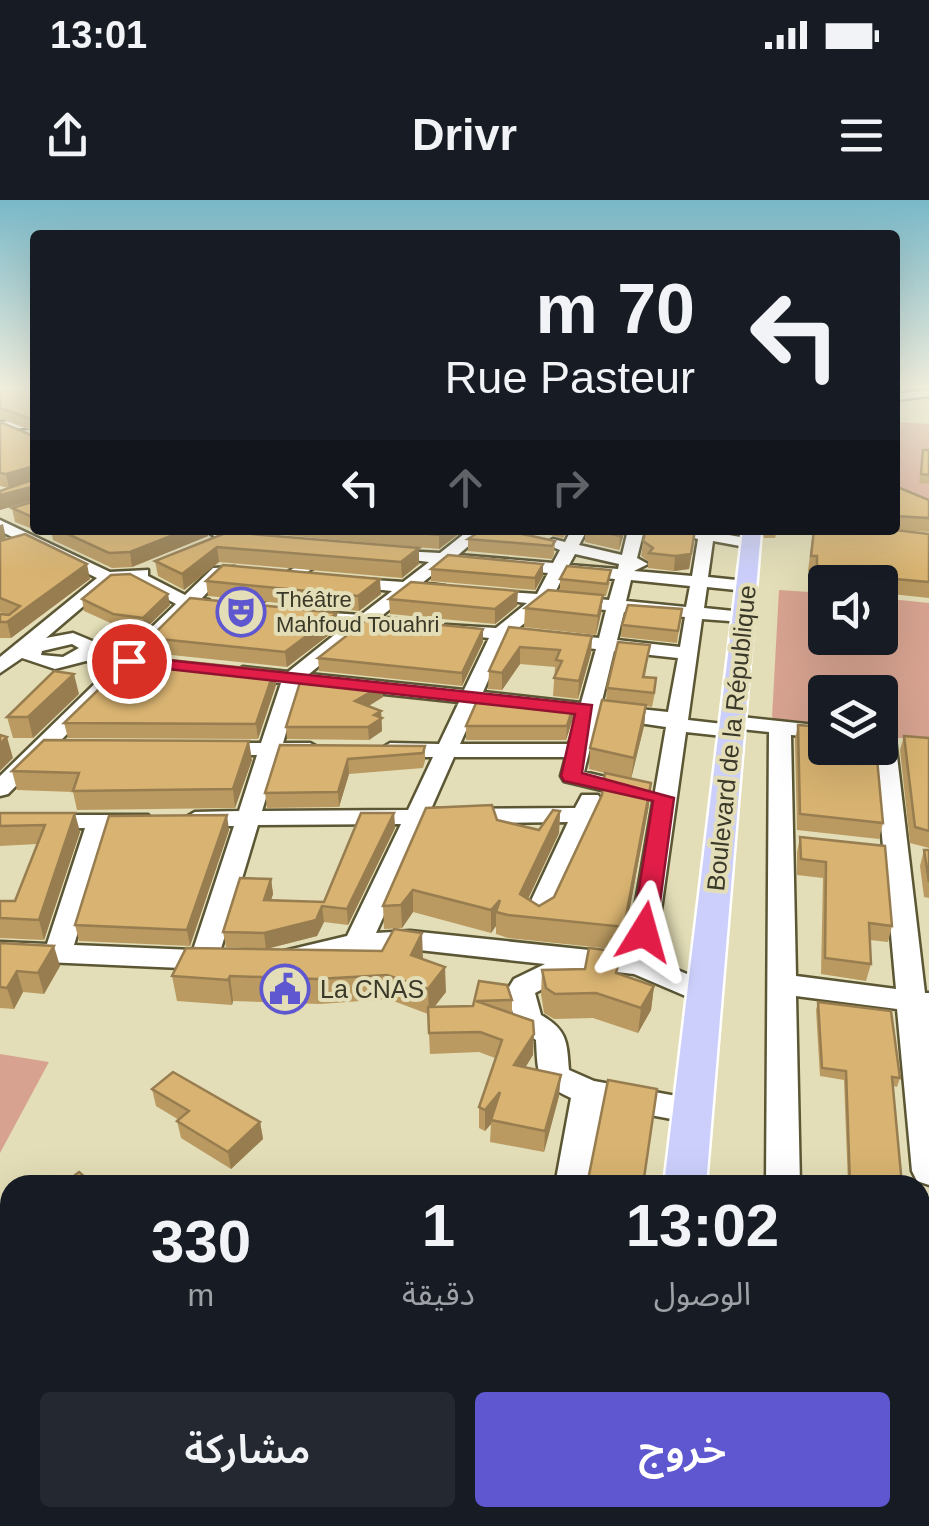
<!DOCTYPE html>
<html lang="ar">
<head>
<meta charset="utf-8">
<style>
  :root { --surface:#171b24; --page:#242831; --text:#f1f3f6; --muted:#9ea1a6; --accent:#5e57d0 }
  body { margin:0; font-family:Helvetica,"Noto Sans Arabic",sans-serif; background:var(--page); color:var(--text); direction:rtl; height:100vh; display:flex; flex-direction:column; font-size:38px; white-space:nowrap }
  * { box-sizing:border-box; margin:0 }
  p { font-size:32px; color:var(--muted) }
  .icon { flex:none; width:55px; height:55px; fill:none; stroke:currentColor; stroke-width:2; stroke-linecap:round; stroke-linejoin:round }
  .map { position:relative; flex:1; overflow:hidden; direction:ltr }
  .panel { position:absolute; left:0px; top:975px; width:930px; height:352px; display:flex; flex-direction:column; background:var(--surface); border-radius:30px 30px 0 0; box-shadow:0 10px 40px #0002; direction:rtl }
  .panel>* { flex:none }
  .guide { position:absolute; left:30px; top:30px; width:870px; height:305px; border-radius:10px; box-shadow:0 10px 40px #0002; direction:rtl; background:#171b24; color:var(--text); overflow:hidden }
  .tools { position:absolute; left:808px; top:365px; display:grid; gap:20px }
  .tools a { display:grid; place-items:center; width:90px; height:90px; border-radius:10px; background:var(--surface); box-shadow:0 10px 40px #0002; font-size:50px }
  .pin { position:absolute; display:grid; place-items:center; width:85px; height:85px; color:#fff; margin:-42px; border:5px solid #fff; border-radius:50%; box-shadow:0 2px 10px #0007 }
  .me { position:absolute; width:110px; margin:-55px; rotate:8deg; stroke-linejoin:round; filter:drop-shadow(0 0 8px #0008) }
  .turn { display:flex; align-items:center; gap:35px; height:210px; padding:0 40px; font-size:45px }
  .turn .icon { width:130px; height:130px; stroke-width:2.5 }
  .turn b { display:block; font-size:70px; line-height:85px }
  .lanes { display:flex; align-items:center; height:95px; padding:0 40px; background:#0003; justify-content:center; gap:50px; direction:ltr }
  .lanes .off { opacity:.35 }
  .eta { display:flex; justify-content:space-evenly; align-items:center; height:170px; text-align:center }
  .eta b { font-size:60px; font-weight:600; line-height:70px }
  .primary-button { display:flex; gap:20px; margin-top:auto; padding:20px 40px }
  .primary-button a { flex:1; height:115px; border-radius:10px; background:var(--accent); color:#fff; font-size:40px; font-weight:600; line-height:115px; text-align:center }
  .primary-button a+a { background:var(--page); color:var(--text) }
  .status { display:flex; justify-content:space-between; align-items:center; height:70px; padding:0 50px; background:var(--surface); direction:ltr }
  .status svg { height:28px; fill:currentColor }
  header { display:flex; justify-content:space-between; align-items:center; height:130px; padding:0 40px; background:var(--surface); font-size:45px; font-weight:600 }
  .map>svg:first-child { display:block }
</style>
</head>
<body>
<div class="status"><b>13:01</b><svg viewBox="0 0 49 12"><path d="M0 12V9h3v3zM5 12V6h3v6zM10 12V3h3v9zM15 12V0h3v12zM26 1h20v11H26zM47 4h2v5h-2z"/></svg></div>
<header><svg class="icon" aria-label="menu" viewBox="0 0 24 24"><path d="M4 6h16M4 12h16M4 18h16"/></svg>Drivr<svg class="icon" aria-label="share" viewBox="0 0 24 24"><path d="M12 15V3M7 8l5-5 5 5M5 13v7h14v-7"/></svg></header>
<div class="map">
<svg width="929" height="1326" viewBox="0 0 929 1326">
  <rect width="100%" height="100%" fill="#e3deb7"/>
  <!-- green -->
  <g fill="#d7a390">
    <polygon points="895,222 929,224 929,306 895,296"/>
    <polygon points="779,390 825,393 825,438 880,438 880,398 929,403 929,541 880,536 880,492 825,492 825,530 785,525 772,517"/>
    <polygon points="0,854 49,862 0,953"/>
  </g>
  <g fill="none" stroke-linecap="round" stroke-linejoin="round">
    <!-- minor casing -->
    <g stroke="#5b5634" stroke-width="5">
      <g id="minor">
        <polygon points="929,190 929,196 895,200 895,194"/>
        <polygon points="35,219 35,227 0,230 0,222"/>
        <path d="M0,320L110,372L148,370V376L185,395L213,368L235,367L243,372L235,377L223,376L201,399L209,400V408H191L143,457L149,462L146,466L133,467L8,594L0,596V576L114,465L86,461L55,469L22,458L0,473V457L97,378L0,331ZM130,379L176,404L124,454L97,451V443L73,433L46,438L113,381ZM72,444L79,448L63,457L41,455L42,451Z"/>
        <path d="M206,330H226L261,340C245,350 220,342 206,330Z"/>
        <path d="M469,330H487L458,355L553,363L560,350L545,344L553,339L565,342L571,330H587L579,345L622,355L628,330H644L637,358L648,364L634,371L692,376L698,339L666,330H701L757,340L759,343L751,348L713,341L708,377L746,381L754,386L746,391L707,387L704,408L743,412L752,417L743,422L702,419L688,520L723,524L725,518L732,516L825,526V538L791,535L796,776L896,789L874,548H880V534H892L895,539L925,793H929V985L917,981L912,971L897,809L796,796L800,985H766L769,532L741,529L739,535L732,537L686,532L654,760L715,786L719,793L715,800H695L634,774L582,768L535,793L541,815C567,830 567,841 569,870L594,881L693,899L704,902L709,911L704,920L693,923L602,906L589,985H555L571,898C536,881 538,878 536,840L518,828L506,792L514,779L545,764L410,749L358,752L294,766L284,763L280,757L284,751L347,736L401,624L258,625L220,752L229,760L225,766L204,769L0,760V742L47,744L85,628L0,629V615H148L152,620L148,625L109,628L74,745L193,750L234,626H195L183,619L195,612L239,611L257,555H220L209,549L220,543H261L281,483L243,479L233,473L243,467L288,472L348,424L302,419V411L361,415L392,391L344,386V378L403,382L429,362L382,356V350L440,353ZM575,354L619,364L618,369L569,365ZM447,363L548,373L537,394L478,390V398L527,403L496,428L446,425V433L489,438L464,490L309,474L368,426L403,428V420L380,417L411,393L445,394V386L422,383ZM564,374L615,379L609,400L554,395ZM631,380L690,386L686,407L626,401ZM547,405L606,410L599,438L516,430ZM624,412L685,417L680,447L617,440ZM506,440L596,449L581,503L483,492ZM614,451L678,458L668,512L601,505ZM300,485L459,502L439,544L390,543L379,550L390,557H433L408,610L262,611L279,555H310L321,549L310,543H283ZM478,504L578,515L569,544H460ZM598,517L666,527L627,754L410,731L376,733L425,624L568,622L523,718L527,724H545L597,615L602,600L598,595H582L575,608L431,609L454,557H566L561,576L564,581L635,598L643,596L646,591L643,586L584,572Z"/>
        <polygon points="322,350 336,353 247,412 232,408"/>
        <polygon points="920,1004 929,1006 929,1036 920,1034"/>
        <polygon points="920,1250 929,1253 929,1303 920,1299"/>
        <polygon points="920,1310 928,1326 841,1326 838,1318 920,1318"/>
        <polygon points="19,1318 67,1318 64,1326 16,1326"/>
        <polygon points="151,1318 195,1318 194,1326 150,1326"/>
        <polygon points="750,1318 794,1318 793,1326 749,1326"/>
      </g>
    </g>
    <!-- major casing -->
    <g stroke="#fff" stroke-width="5">
      <g id="major">
        <polygon points="743,330 761,330 706,985 664,985"/>
        <polygon points="624,1318 677,1318 678,1326 624,1326"/>
      </g>
    </g>
    <!-- minor -->
    <use href="#minor" fill="#fff" fill-rule="evenodd"/>
    <!-- major -->
    <use href="#major" fill="#cccffb" fill-rule="evenodd"/>
  </g>
  <!-- wall -->
  <g fill="#ba9a61">
    <polygon points="0,187 35,187 35,232 1,219 0,220"/>
    <polygon points="0,222 31,235 35,232 35,330 15,322 12,308 35,301 34,300 0,310 0,291 9,288 0,286"/>
    <polygon points="923,250 929,250 929,284 919,283"/>
    <polygon points="895,286 929,300 929,332 898,330 929,334 929,398 892,394 891,399 880,398 880,382 825,382 825,393 814,392 814,371 808,371 813,330 895,330"/>
    <polygon points="51,330 207,330 208,336 132,367 112,368 53,340"/>
    <polygon points="248,330 464,330 439,349 249,332"/>
    <polygon points="527,330 568,330 563,338"/>
    <polygon points="585,330 625,330 619,350 585,342"/>
    <polygon points="695,330 689,369 674,371 648,368 648,361 641,356 643,341"/>
    <polygon points="762,330 777,330 775,338 764,338"/>
    <polygon points="228,332 419,364 402,378 219,362 184,390 158,376 155,361"/>
    <polygon points="468,339 555,341 554,354 552,359 468,351"/>
    <polygon points="0,341 90,379 11,438 0,438 0,414 7,415 0,412"/>
    <polygon points="543,364 543,376 535,390 431,381 431,369"/>
    <polygon points="560,379 610,382 606,396 603,396 601,413 596,435 524,427 525,408 560,391"/>
    <polygon points="206,381 381,394 359,411 208,396"/>
    <polygon points="82,399 170,405 145,429 115,425 84,411"/>
    <polygon points="389,399 517,406 495,424 390,414"/>
    <polygon points="682,409 677,443 621,437 622,425"/>
    <polygon points="509,427 592,436 591,453 578,499 553,496 555,467 520,464 502,490 488,489 489,471"/>
    <polygon points="338,428 287,467 152,453 150,438"/>
    <polygon points="483,429 483,442 462,486 319,471 318,458"/>
    <polygon points="650,445 645,477 655,492 652,507 646,506 644,526 631,579 649,605 622,750 508,738 496,734 496,726 491,733 413,712 402,728 384,729 383,706 497,620 539,630 560,611 559,633 528,699 539,706 554,697 602,595 605,573 589,569 590,548 606,501 607,488"/>
    <polygon points="274,471 276,485 258,539 68,538 64,523"/>
    <polygon points="383,485 383,497 368,506 381,511 382,531 369,540 287,539 286,527"/>
    <polygon points="79,494 33,538 13,538 7,517"/>
    <polygon points="573,518 566,540 466,540 466,526"/>
    <polygon points="798,525 883,623 879,639 797,630 795,539"/>
    <polygon points="904,536 929,538 929,648 910,643 900,550"/>
    <polygon points="280,545 425,546 425,561 423,568 349,574 339,607 267,608 265,593"/>
    <polygon points="252,560 235,608 77,610 73,592 17,590 12,571"/>
    <polygon points="0,613 80,632 44,740 0,738 0,701 15,701 37,644 0,646"/>
    <polygon points="394,613 395,628 348,725 324,722 317,736 266,749 423,758 422,759 446,792 434,806 473,806 479,781 512,800 512,813 533,855 525,867 559,896 544,952 490,942 491,924 485,931 479,928 479,907 495,858 479,852 430,854 428,814 388,799 320,804 233,801 232,805 177,801 172,776 263,749 226,747 223,732 271,679 273,694 271,700 324,702"/>
    <polygon points="229,630 190,746 79,741 75,725"/>
    <polygon points="800,637 892,726 888,742 870,740 871,764 866,781 821,774 823,678 797,675 797,652"/>
    <polygon points="924,650 929,650 929,698 924,697 920,666"/>
    <polygon points="0,743 60,766 44,794 23,792 14,809 0,808"/>
    <polygon points="542,770 619,774 654,786 651,810 638,833 593,818 554,819 544,813 541,794"/>
    <polygon points="818,802 900,878 897,887 893,886 902,985 848,985 844,880 820,876 816,810"/>
    <polygon points="152,889 260,922 263,939 231,969 181,938 177,921 179,920 156,906"/>
    <polygon points="920,1017 921,1024 929,1026 929,1139 920,1137"/>
    <polygon points="295,1319 295,1318 353,1318 352,1326 296,1326"/>
  </g>
  <!-- shaded-wall -->
  <g fill="#977d4f">
    <polygon points="31,267 34,280 9,288 6,274"/>
    <polygon points="31,287 34,300 0,310 0,295"/>
    <polygon points="30,316 35,316 35,330 33,330"/>
    <polygon points="3,324 6,338 0,341 0,325"/>
    <polygon points="186,330 207,330 208,336 132,367 130,352"/>
    <polygon points="445,330 464,330 439,349 439,335"/>
    <polygon points="622,330 625,330 619,350 620,336"/>
    <polygon points="694,342 689,369 674,371 675,356"/>
    <polygon points="217,347 219,362 184,390 182,374"/>
    <polygon points="419,348 419,364 402,378 401,362"/>
    <polygon points="87,364 90,379 11,438 7,422"/>
    <polygon points="543,364 543,376 535,390 535,378"/>
    <polygon points="380,379 381,394 359,411 358,396"/>
    <polygon points="518,391 517,406 495,424 495,409"/>
    <polygon points="168,394 170,405 145,429 143,418"/>
    <polygon points="603,395 601,413 596,435 598,416"/>
    <polygon points="337,413 338,428 287,467 285,452"/>
    <polygon points="483,429 483,442 462,486 462,473"/>
    <polygon points="592,436 591,453 578,499 579,481"/>
    <polygon points="520,447 520,464 502,490 502,473"/>
    <polygon points="274,471 276,485 258,539 256,524"/>
    <polygon points="74,474 79,494 33,538 28,517"/>
    <polygon points="383,485 383,497 356,514 355,501"/>
    <polygon points="574,504 573,518 566,540 567,526"/>
    <polygon points="646,505 644,526 631,579 634,558"/>
    <polygon points="381,511 382,531 369,540 368,527 374,515"/>
    <polygon points="7,537 13,558 0,571 0,544"/>
    <polygon points="249,541 252,560 235,608 233,589"/>
    <polygon points="348,559 349,574 339,607 338,592"/>
    <polygon points="651,583 649,605 622,750 624,727"/>
    <polygon points="560,611 559,633 520,716 520,694"/>
    <polygon points="75,613 80,632 44,740 39,720"/>
    <polygon points="394,613 395,628 348,725 347,709"/>
    <polygon points="227,615 229,630 190,746 187,730"/>
    <polygon points="271,679 273,694 266,715 264,700"/>
    <polygon points="413,690 413,712 402,728 401,705"/>
    <polygon points="500,700 496,712 496,726 491,733 491,710"/>
    <polygon points="322,706 324,722 317,736 266,749 264,733"/>
    <polygon points="422,733 423,758 412,780 411,755"/>
    <polygon points="54,746 60,766 44,794 38,773"/>
    <polygon points="445,767 446,792 429,814 428,789"/>
    <polygon points="17,771 23,792 14,809 7,788"/>
    <polygon points="230,776 233,801 232,805 228,780"/>
    <polygon points="654,786 651,810 638,833 641,808"/>
    <polygon points="534,834 533,855 514,886 514,865"/>
    <polygon points="561,875 559,896 544,952 545,931"/>
    <polygon points="500,892 491,924 485,931 485,910"/>
    <polygon points="260,922 263,939 231,969 228,952"/>
    <polygon points="10,1108 10,1133 0,1137 0,1113"/>
    <polygon points="10,1294 10,1318 16,1318 14,1326 0,1326 0,1313 8,1295"/>
    <polygon points="144,1318 150,1318 152,1326 144,1326"/>
  </g>
  <!-- building -->
  <g fill="#d8b371" stroke="#977d4f" stroke-width="2.5">
    <polygon points="0,187 35,187 35,226 34,220 0,208"/>
    <polygon points="0,222 31,235 35,232 35,277 31,267 6,274 0,273"/>
    <polygon points="923,250 929,250 929,275 921,274"/>
    <polygon points="35,279 35,290 31,287 0,295 0,291"/>
    <polygon points="895,286 929,300 929,318 895,316"/>
    <polygon points="35,301 35,316 30,316 12,308"/>
    <polygon points="59,330 186,330 130,352 109,353"/>
    <polygon points="388,330 445,330 439,335"/>
    <polygon points="482,330 504,330 555,341 552,346 468,339"/>
    <polygon points="594,330 622,330 620,336"/>
    <polygon points="646,330 695,330 691,354 675,356 649,353 653,348 643,341"/>
    <polygon points="814,330 895,330 929,334 929,382 894,379 895,384 817,377 817,356 811,356"/>
    <polygon points="228,332 419,348 401,362 217,347 182,374 155,361"/>
    <polygon points="25,334 87,364 7,422 0,422 0,414 9,415 20,406 0,398 0,341"/>
    <polygon points="448,355 543,364 535,378 431,369"/>
    <polygon points="223,365 380,379 358,396 206,381"/>
    <polygon points="567,366 611,370 607,384 560,379"/>
    <polygon points="130,374 168,394 143,418 113,414 82,399 111,375"/>
    <polygon points="411,382 518,391 495,409 389,399"/>
    <polygon points="548,390 603,395 598,416 525,408"/>
    <polygon points="190,398 337,413 285,452 150,438"/>
    <polygon points="628,405 682,409 678,431 622,425"/>
    <polygon points="369,418 483,429 462,473 318,458"/>
    <polygon points="509,427 592,436 579,481 554,478 562,461 556,460 560,450 520,447 502,473 489,471"/>
    <polygon points="618,442 650,445 643,477 656,478 654,493 607,488"/>
    <polygon points="133,456 274,471 256,524 64,523"/>
    <polygon points="54,471 74,474 28,517 7,517"/>
    <polygon points="302,476 383,485 355,501 381,511 374,515 382,518 368,527 286,527"/>
    <polygon points="480,494 574,504 567,526 466,526"/>
    <polygon points="602,500 646,505 634,558 590,548"/>
    <polygon points="798,525 825,527 825,548 876,548 883,623 800,614"/>
    <polygon points="0,535 7,537 0,544"/>
    <polygon points="904,536 929,538 929,631 915,627"/>
    <polygon points="44,540 249,541 233,589 73,591 79,573 12,571"/>
    <polygon points="280,545 425,546 423,553 348,559 338,592 265,593"/>
    <polygon points="605,573 651,583 624,727 508,715 496,712 500,700 491,710 413,690 401,705 383,706 426,608 492,605 497,620 539,630 553,610 560,611 520,694 539,706 554,697 602,595"/>
    <polygon points="0,613 75,613 39,720 0,718 0,701 15,701 45,625 0,626"/>
    <polygon points="361,613 394,613 347,709 322,706 316,720 264,733 223,732 240,678 271,679 264,700 324,702"/>
    <polygon points="227,615 187,730 75,725 109,616"/>
    <polygon points="800,637 885,646 892,726 869,723 871,764 825,758 826,662 801,659"/>
    <polygon points="924,650 929,650 929,682"/>
    <polygon points="394,729 422,733 411,755 445,767 428,789 387,775 317,779 230,776 228,780 172,776 186,748 382,751"/>
    <polygon points="0,743 54,746 38,773 17,771 7,788 0,787"/>
    <polygon points="589,748 622,752 616,773 654,786 641,808 596,793 555,794 546,788 542,770 585,769"/>
    <polygon points="479,781 507,785 512,800 476,801 533,821 534,834 514,865 561,875 545,931 491,920 500,892 485,910 479,907 502,840 480,832 429,833 428,807 473,806"/>
    <polygon points="818,802 891,811 900,878 892,877 902,985 850,985 846,871 822,868"/>
    <polygon points="173,872 260,922 228,952 177,921 189,911 152,889"/>
    <polygon points="608,880 657,889 643,985 587,985"/>
    <polygon points="79,972 94,985 62,985"/>
    <polygon points="920,1017 921,1024 929,1026 929,1126 920,1124"/>
    <polygon points="1,1074 10,1108 0,1113 0,1075"/>
    <polygon points="0,1138 10,1141 10,1294 8,1295 4,1309 0,1313"/>
    <polygon points="53,1318 145,1318 144,1326 46,1326"/>
    <polygon points="329,1318 333,1326 313,1326"/>
    <polygon points="330,1318 351,1318 350,1325 332,1323"/>
    <polygon points="522,1318 595,1318 594,1326 520,1326"/>
    <polygon points="295,1319 295,1318 329,1318 322,1321"/>
  </g>
  <!-- sky -->
  <linearGradient id="sky" x2="0" y2="1"><stop stop-color="#79b8c8"/><stop offset="0.5" stop-color="#f2f0df"/><stop offset="1" stop-color="#f2f0df" stop-opacity="0"/></linearGradient>
  <rect width="929" height="373" fill="url(#sky)"/>
  <!-- route -->
  <polygon fill="#e11d48" stroke="#92132f" stroke-width="2.5" points="129,456 592,505 582,573 674,598 656,732 644,740 632,732 653,601 564,581 561,576 575,514 123,464 120,461"/>
  <!-- icons -->
  <defs>
    <g id="theatre-ring" transform="scale(2.5)"><circle r="9.5" fill="#e3deb7" stroke="#5e57d0" stroke-width="1.5"/><path d="M-5-5.5Q0-4 5-5.5V0Q5 5 0 6Q-5 5-5 0ZM-3.3-2.5H-1v1.5H-3.3ZM1-2.5H3.3v1.5H1ZM-2.8 1Q0 5.5 2.8 1Z" fill="#5e57d0"/></g>
    <g id="civic-ring" transform="scale(2.5)"><circle r="9.5" fill="#e3deb7" stroke="#5e57d0" stroke-width="1.5"/><path d="M-.6-6.5H3V-4.5H.6V-3L4-1V1h2V6H-6V1h2V-1L-.6-3ZM-1.2 2.5V6h2.4V2.5Z" fill="#5e57d0"/></g>
  </defs>
  <g fill-rule="evenodd">
    <use href="#theatre-ring" x="241" y="412"/>
    <use href="#civic-ring" x="285" y="789"/>
  </g>
  <g text-anchor="middle" dominant-baseline="central" stroke-width="8" stroke-linejoin="round" paint-order="stroke">
    <!-- far-poi labels -->
    <g font-size="22" fill="#3a3828" stroke="#e3deb7" text-anchor="start">
      <text x="276" y="399">Théâtre<tspan x="276" dy="25">Mahfoud Touahri</tspan></text>
    </g>
    <!-- street labels -->
    <g font-size="25" fill="#3a3828" stroke="#e3deb7">
      <text transform="translate(731 538) rotate(-84)">Boulevard de la République</text>
    </g>
    <!-- poi labels -->
    <g font-size="25" fill="#3a3828" stroke="#e3deb7" text-anchor="start">
      <text x="320" y="789">La CNAS</text>
    </g>
  </g>
</svg>
<div class="tools">
<a><svg class="icon" aria-label="sound" viewBox="0 0 24 24"><path d="M4 9h4l5-4v14l-5-4H4zM17 9q2 3 0 6"/></svg></a>
<a><svg class="icon" aria-label="layers" viewBox="0 0 24 24"><path d="M12 4l9 5-9 5-9-5zM3 14l9 5 9-5"/></svg></a>
</div>
<div class="pin" style="left:129px;top:461px;background:#d93025"><svg class="icon" aria-label="arrive" viewBox="0 0 24 24"><path d="M6 21V4h12l-3 4 3 4H6"/></svg></div>
<svg class="me" style="left:644px;top:732px" viewBox="-20 -20 40 40"><path d="M0-17L14 15 0 8-14 15z" fill="#e11d48" stroke="#fff" stroke-width="4"/></svg>
<div class="guide">
<div class="turn"><svg class="icon" aria-label="left" viewBox="0 0 24 24"><path d="M17 20v-9H6M10 6l-5 5 5 5"/></svg><div><b>70 m</b>Rue Pasteur</div></div>
<div class="lanes"><svg class="icon" aria-label="left" viewBox="0 0 24 24"><path d="M17 20v-9H6M10 6l-5 5 5 5"/></svg><svg class="icon off" aria-label="ahead" viewBox="0 0 24 24"><path d="M12 20V5M6 11l6-6 6 6"/></svg><svg class="icon off" aria-label="right" viewBox="0 0 24 24"><path d="M7 20v-9h11M14 6l5 5-5 5"/></svg></div>
</div>
<section class="panel">
<div class="eta">
<div><b>13:02</b><p>الوصول</p></div>
<div><b>1</b><p>دقيقة</p></div>
<div><b>330</b><p>m</p></div>
</div>
<div class="primary-button"><a>خروج</a><a>مشاركة</a></div>
</section>
</div>
</body>
</html>
